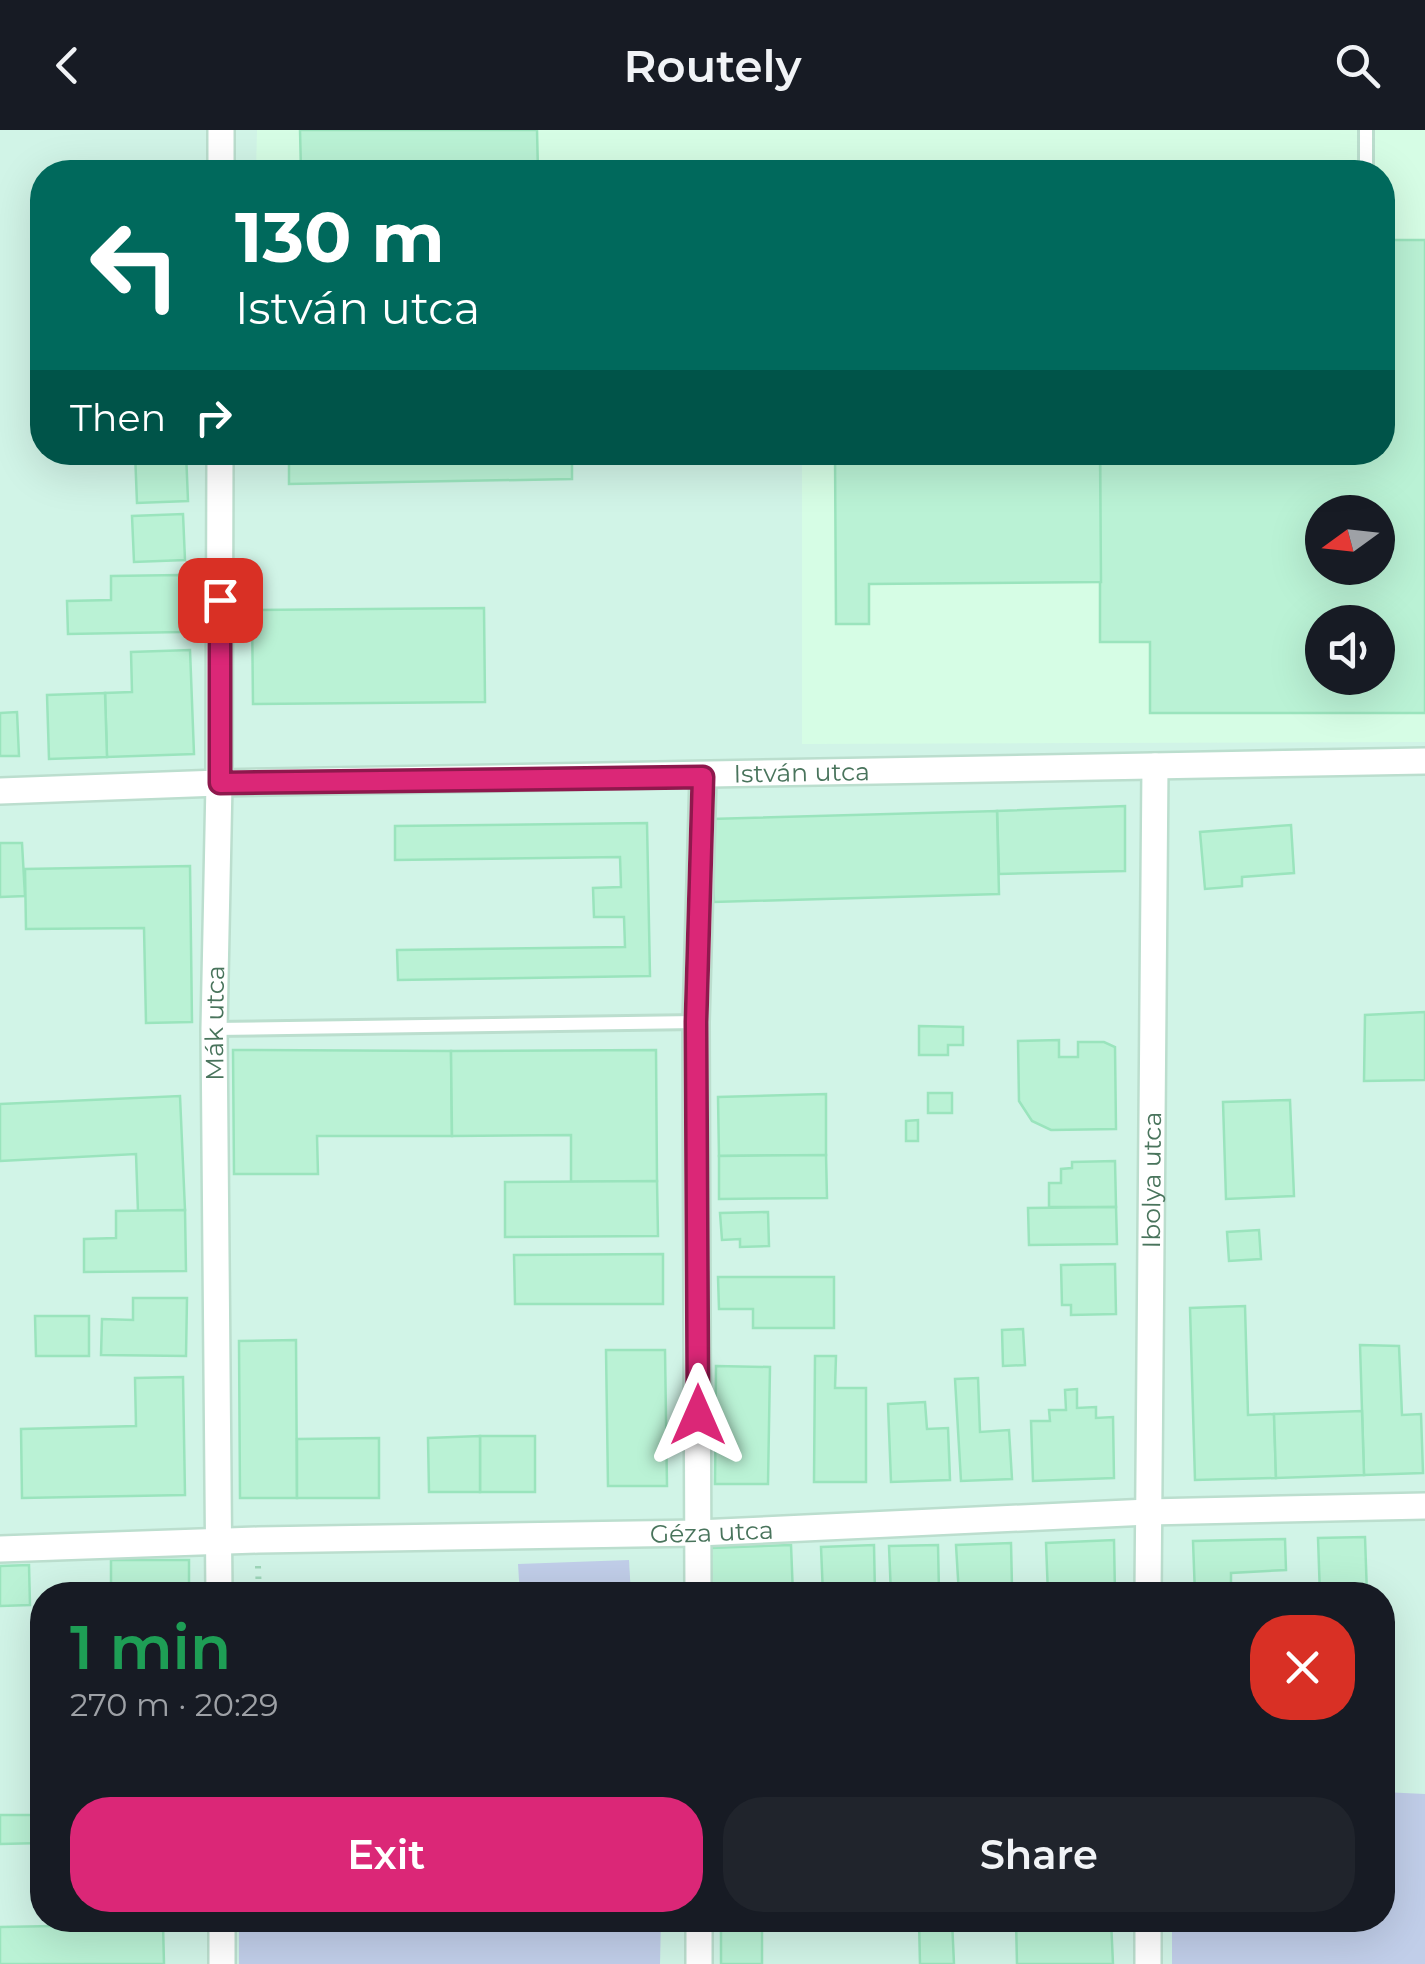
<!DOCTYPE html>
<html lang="en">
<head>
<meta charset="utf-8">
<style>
  :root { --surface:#171b24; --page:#20242c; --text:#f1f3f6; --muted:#9ea1a6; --accent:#db2777 }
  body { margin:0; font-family:Montserrat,sans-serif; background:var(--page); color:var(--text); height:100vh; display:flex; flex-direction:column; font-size:38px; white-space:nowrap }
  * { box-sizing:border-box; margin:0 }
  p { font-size:32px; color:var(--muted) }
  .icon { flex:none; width:55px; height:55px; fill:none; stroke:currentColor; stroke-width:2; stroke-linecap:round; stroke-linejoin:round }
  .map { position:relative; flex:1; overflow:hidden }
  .side { position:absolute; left:30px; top:1452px; width:1365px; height:350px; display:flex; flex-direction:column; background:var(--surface); border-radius:40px; box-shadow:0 10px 40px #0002 }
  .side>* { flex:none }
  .top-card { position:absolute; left:30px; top:30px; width:1365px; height:305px; border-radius:40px; box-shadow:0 10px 40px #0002; background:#00695c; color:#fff; overflow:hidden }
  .needle { width:65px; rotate:255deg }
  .tools { position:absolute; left:1305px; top:365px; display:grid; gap:20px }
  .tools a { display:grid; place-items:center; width:90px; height:90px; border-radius:50%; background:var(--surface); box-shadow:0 10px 40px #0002; font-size:50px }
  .pin { position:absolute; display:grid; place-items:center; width:85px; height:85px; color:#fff; margin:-42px; border-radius:20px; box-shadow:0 5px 15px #0006 }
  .me { position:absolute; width:110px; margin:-55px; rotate:0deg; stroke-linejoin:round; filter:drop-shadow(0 0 8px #0008) }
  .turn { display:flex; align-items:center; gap:35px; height:210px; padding:0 40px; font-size:45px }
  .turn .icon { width:130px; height:130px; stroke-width:2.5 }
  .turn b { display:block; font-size:70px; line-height:85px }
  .then { display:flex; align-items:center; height:95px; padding:0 40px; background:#0003; gap:20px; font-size:38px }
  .round { display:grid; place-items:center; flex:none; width:105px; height:105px; border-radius:40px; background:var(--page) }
  .summary { display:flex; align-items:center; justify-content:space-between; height:170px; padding:0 40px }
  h1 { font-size:60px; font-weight:600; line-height:75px; color:#1e9e55 }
  .action { display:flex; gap:20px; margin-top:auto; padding:20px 40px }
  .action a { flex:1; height:115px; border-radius:40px; background:var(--accent); color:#fff; font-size:40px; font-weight:600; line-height:115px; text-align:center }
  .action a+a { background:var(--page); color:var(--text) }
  header { display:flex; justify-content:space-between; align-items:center; height:130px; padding:0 40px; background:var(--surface); font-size:45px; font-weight:600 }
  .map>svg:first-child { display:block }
</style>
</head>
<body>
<header><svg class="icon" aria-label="back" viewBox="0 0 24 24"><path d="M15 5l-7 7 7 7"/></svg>Routely<svg class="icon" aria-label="search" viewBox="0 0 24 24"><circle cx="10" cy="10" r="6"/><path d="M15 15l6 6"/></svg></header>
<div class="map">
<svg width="1425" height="1834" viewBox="0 0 1425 1834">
  <rect width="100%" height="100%" fill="#e2fcf5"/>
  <!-- residential -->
  <path fill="#d1f4e7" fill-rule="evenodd" d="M0,0H1425V1834H0ZM42,42H1382V322H42ZM1322,382H1378V438H1322ZM1322,492H1378V548H1322ZM42,1465H1382V1790H42Z"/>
  <!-- commercial -->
  <path fill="#d6fde5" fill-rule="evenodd" d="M257,0H1425V612L802,614V323L1382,322V42H256ZM1322,382H1378V438H1322ZM1322,492H1378V548H1322Z"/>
  <!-- green -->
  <g fill="#c1cee9">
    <polygon points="629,1430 631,1465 520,1465 518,1434"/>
    <polygon points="1383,1662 1425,1664 1425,1834 1172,1834 1172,1790 1382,1790"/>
    <polygon points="239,1790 661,1790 660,1834 239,1834"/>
  </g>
  <!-- building -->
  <g fill="#baf2d5" stroke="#9ae4bd" stroke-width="2.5" fill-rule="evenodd">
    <polygon points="300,0 537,0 538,42 301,42"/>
    <path d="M1382,110H1425V583H1150V512H1100V322H1382ZM1322,382H1378V438H1322ZM1322,492H1378V548H1322Z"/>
    <polygon points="135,322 186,322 188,371 137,373"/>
    <polygon points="289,322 572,322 572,349 289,354"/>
    <polygon points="835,322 1100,322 1101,452 869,454 869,494 836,494"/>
    <polygon points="183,384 185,430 134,432 132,386"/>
    <polygon points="180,445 181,502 68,504 67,471 111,470 111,446"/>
    <polygon points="484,478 485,572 253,574 252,480"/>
    <polygon points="190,520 194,624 107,627 105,563 132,562 131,522"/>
    <polygon points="105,563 107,627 49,629 47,565"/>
    <polygon points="17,582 19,626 0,626 0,583"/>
    <polygon points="1125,676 1125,741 999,744 997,681"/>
    <polygon points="997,681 999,764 714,772 711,689"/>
    <polygon points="647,693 650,846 398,850 397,820 625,817 624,787 594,787 593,758 621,757 620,727 395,730 395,696"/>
    <polygon points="1291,695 1294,743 1242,747 1242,756 1205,759 1200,702"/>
    <polygon points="0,713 22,713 25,766 0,767"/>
    <polygon points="190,736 192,892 146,893 144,798 26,799 25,739"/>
    <polygon points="1425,882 1425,950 1364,951 1365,885"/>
    <polygon points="919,896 963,897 963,915 948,915 948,925 919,925"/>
    <polygon points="1059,910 1059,927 1078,927 1078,912 1104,912 1115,917 1116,999 1051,1000 1032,991 1019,971 1018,911"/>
    <polygon points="233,920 451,921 452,1006 317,1006 318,1044 234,1044"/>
    <polygon points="656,920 657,1051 571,1052 571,1005 452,1006 451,921"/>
    <rect x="928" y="963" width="24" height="20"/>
    <polygon points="826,964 826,1025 719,1026 718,967"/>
    <polygon points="180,966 185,1080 138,1082 136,1024 0,1031 0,974"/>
    <polygon points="1290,970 1294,1066 1226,1069 1223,972"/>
    <polygon points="918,990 918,1011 906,1011 906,991"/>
    <polygon points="826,1025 827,1068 719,1069 719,1026"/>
    <polygon points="1115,1031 1116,1077 1049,1077 1049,1053 1061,1053 1061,1039 1072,1038 1072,1032"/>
    <polygon points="657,1051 658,1106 505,1107 505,1052"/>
    <polygon points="1116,1077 1117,1114 1029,1115 1028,1078"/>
    <polygon points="185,1080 186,1141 84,1142 84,1109 116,1108 116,1081"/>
    <polygon points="768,1082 769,1116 740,1117 740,1109 722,1110 720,1083"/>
    <polygon points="1259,1100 1261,1129 1229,1131 1227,1102"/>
    <polygon points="663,1124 663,1174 515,1174 514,1125"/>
    <polygon points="1115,1134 1116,1184 1071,1185 1071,1175 1062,1175 1061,1135"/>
    <polygon points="718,1147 834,1147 834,1198 753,1198 753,1179 719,1179"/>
    <polygon points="133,1168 187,1168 186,1226 101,1225 102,1189 133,1190"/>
    <polygon points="1245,1176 1248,1285 1274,1284 1276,1348 1195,1350 1190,1178"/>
    <polygon points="35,1186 89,1186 89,1226 36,1226"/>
    <polygon points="1023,1199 1025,1235 1003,1236 1002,1200"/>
    <polygon points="296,1210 297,1368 240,1368 239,1211"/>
    <polygon points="1360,1215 1399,1216 1402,1285 1421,1284 1423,1343 1364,1345"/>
    <polygon points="606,1220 665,1220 667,1356 608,1356"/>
    <polygon points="815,1226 836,1226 835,1258 866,1258 866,1352 814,1352"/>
    <polygon points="716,1236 770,1237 768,1354 715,1354"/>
    <polygon points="183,1247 185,1365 22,1368 21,1299 136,1296 135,1248"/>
    <polygon points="978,1248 980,1302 1009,1300 1012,1349 961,1351 955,1249"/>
    <polygon points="1077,1259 1077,1278 1096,1277 1096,1288 1113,1287 1114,1348 1033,1351 1031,1291 1050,1291 1049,1280 1066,1280 1065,1260"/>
    <polygon points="925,1272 927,1299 948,1298 950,1350 891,1352 888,1274"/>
    <polygon points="1362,1281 1364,1345 1276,1348 1274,1284"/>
    <rect x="480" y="1306" width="55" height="56"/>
    <polygon points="480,1306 480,1362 429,1362 428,1308"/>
    <polygon points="379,1308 379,1368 297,1368 297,1309"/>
    <polygon points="1365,1407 1367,1465 1320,1465 1318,1408"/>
    <polygon points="1285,1409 1286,1440 1231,1443 1231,1465 1195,1465 1193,1411"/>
    <polygon points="1114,1410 1115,1465 1048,1465 1046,1413"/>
    <polygon points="1011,1413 1012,1457 995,1459 996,1465 959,1465 956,1415"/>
    <polygon points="791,1415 793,1465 711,1465 710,1418"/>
    <polygon points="874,1415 875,1465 823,1465 821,1417"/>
    <polygon points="938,1415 939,1462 891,1465 889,1416"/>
    <rect x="111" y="1430" width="78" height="35"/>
    <polygon points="29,1435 30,1475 0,1476 0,1436"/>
    <polygon points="0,1685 42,1685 42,1713 0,1714"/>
    <rect x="721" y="1790" width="41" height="44"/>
    <polygon points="919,1790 952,1790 954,1834 920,1834"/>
    <polygon points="1016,1790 1111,1790 1113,1834 1017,1834"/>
    <polygon points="163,1794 164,1834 0,1834 0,1797"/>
  </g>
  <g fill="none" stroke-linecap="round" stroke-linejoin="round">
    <!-- service casing -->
    <g stroke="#bbdece" stroke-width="18">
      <g id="service">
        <polyline points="1366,42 1366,0"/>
        <polyline points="214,899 696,892"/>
      </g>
    </g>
    <!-- minor casing -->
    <g stroke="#bbdece" stroke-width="30">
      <g id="minor">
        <polyline points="221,42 221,0"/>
        <path id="s1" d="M0,661L219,653L1425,631"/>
        <path id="s2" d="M0,1419L258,1410L698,1403L1148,1382L1425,1376"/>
        <path id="s3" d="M219,1465L214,899L219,653L220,322"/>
        <polyline points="698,1465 696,892 703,647"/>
        <path id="s4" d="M1148,1465L1155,636"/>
        <polyline points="222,1790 222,1834"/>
        <polyline points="699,1790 699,1834"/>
        <polyline points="1148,1790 1148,1834"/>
      </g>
    </g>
    <!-- path -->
    <polyline stroke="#9dd6b9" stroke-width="6" stroke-dasharray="2.5 8" stroke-linecap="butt" points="258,1436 259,1465"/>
    <!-- service -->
    <use href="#service" stroke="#fff" stroke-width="12"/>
    <!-- minor -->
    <use href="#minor" stroke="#fff" stroke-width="25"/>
  </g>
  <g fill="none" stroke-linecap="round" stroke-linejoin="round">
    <!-- route casing -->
    <g stroke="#8e194d" stroke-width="25">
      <polyline id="route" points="220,470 220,653 703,647 696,892 698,1285"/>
    </g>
    <!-- route -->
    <use href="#route" stroke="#db2777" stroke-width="18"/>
  </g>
  <g text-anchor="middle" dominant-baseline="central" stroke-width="8" stroke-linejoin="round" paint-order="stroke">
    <!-- street labels -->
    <g font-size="25" fill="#49745c" stroke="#e8fff8">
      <text stroke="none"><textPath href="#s1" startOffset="802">István utca</textPath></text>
      <text stroke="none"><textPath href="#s3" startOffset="572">Mák utca</textPath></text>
      <text stroke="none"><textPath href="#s4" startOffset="415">Ibolya utca</textPath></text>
      <text stroke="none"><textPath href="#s2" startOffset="712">Géza utca</textPath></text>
    </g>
  </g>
</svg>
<div class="tools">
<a><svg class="needle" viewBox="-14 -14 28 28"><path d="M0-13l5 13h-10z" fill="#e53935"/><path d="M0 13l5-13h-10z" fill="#9ea1a6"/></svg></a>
<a><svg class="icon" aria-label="sound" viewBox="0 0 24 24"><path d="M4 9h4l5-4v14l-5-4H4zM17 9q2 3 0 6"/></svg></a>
</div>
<div class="pin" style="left:220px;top:470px;background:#d93025"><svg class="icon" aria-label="arrive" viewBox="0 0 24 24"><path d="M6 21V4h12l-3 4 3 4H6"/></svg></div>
<svg class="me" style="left:698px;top:1285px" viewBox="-20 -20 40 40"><path d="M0-17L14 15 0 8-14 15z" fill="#db2777" stroke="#fff" stroke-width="4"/></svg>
<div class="top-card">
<div class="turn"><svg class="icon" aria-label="left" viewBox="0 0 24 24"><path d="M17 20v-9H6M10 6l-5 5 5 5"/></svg><div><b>130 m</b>István utca</div></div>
<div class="then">Then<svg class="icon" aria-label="right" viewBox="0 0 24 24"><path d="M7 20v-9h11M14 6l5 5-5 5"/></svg></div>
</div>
<section class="side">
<div class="summary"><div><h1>1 min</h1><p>270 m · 20:29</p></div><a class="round" style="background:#d93025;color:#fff"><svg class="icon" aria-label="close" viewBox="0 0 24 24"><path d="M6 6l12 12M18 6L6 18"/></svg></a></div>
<div class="action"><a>Exit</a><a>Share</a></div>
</section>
</div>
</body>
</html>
